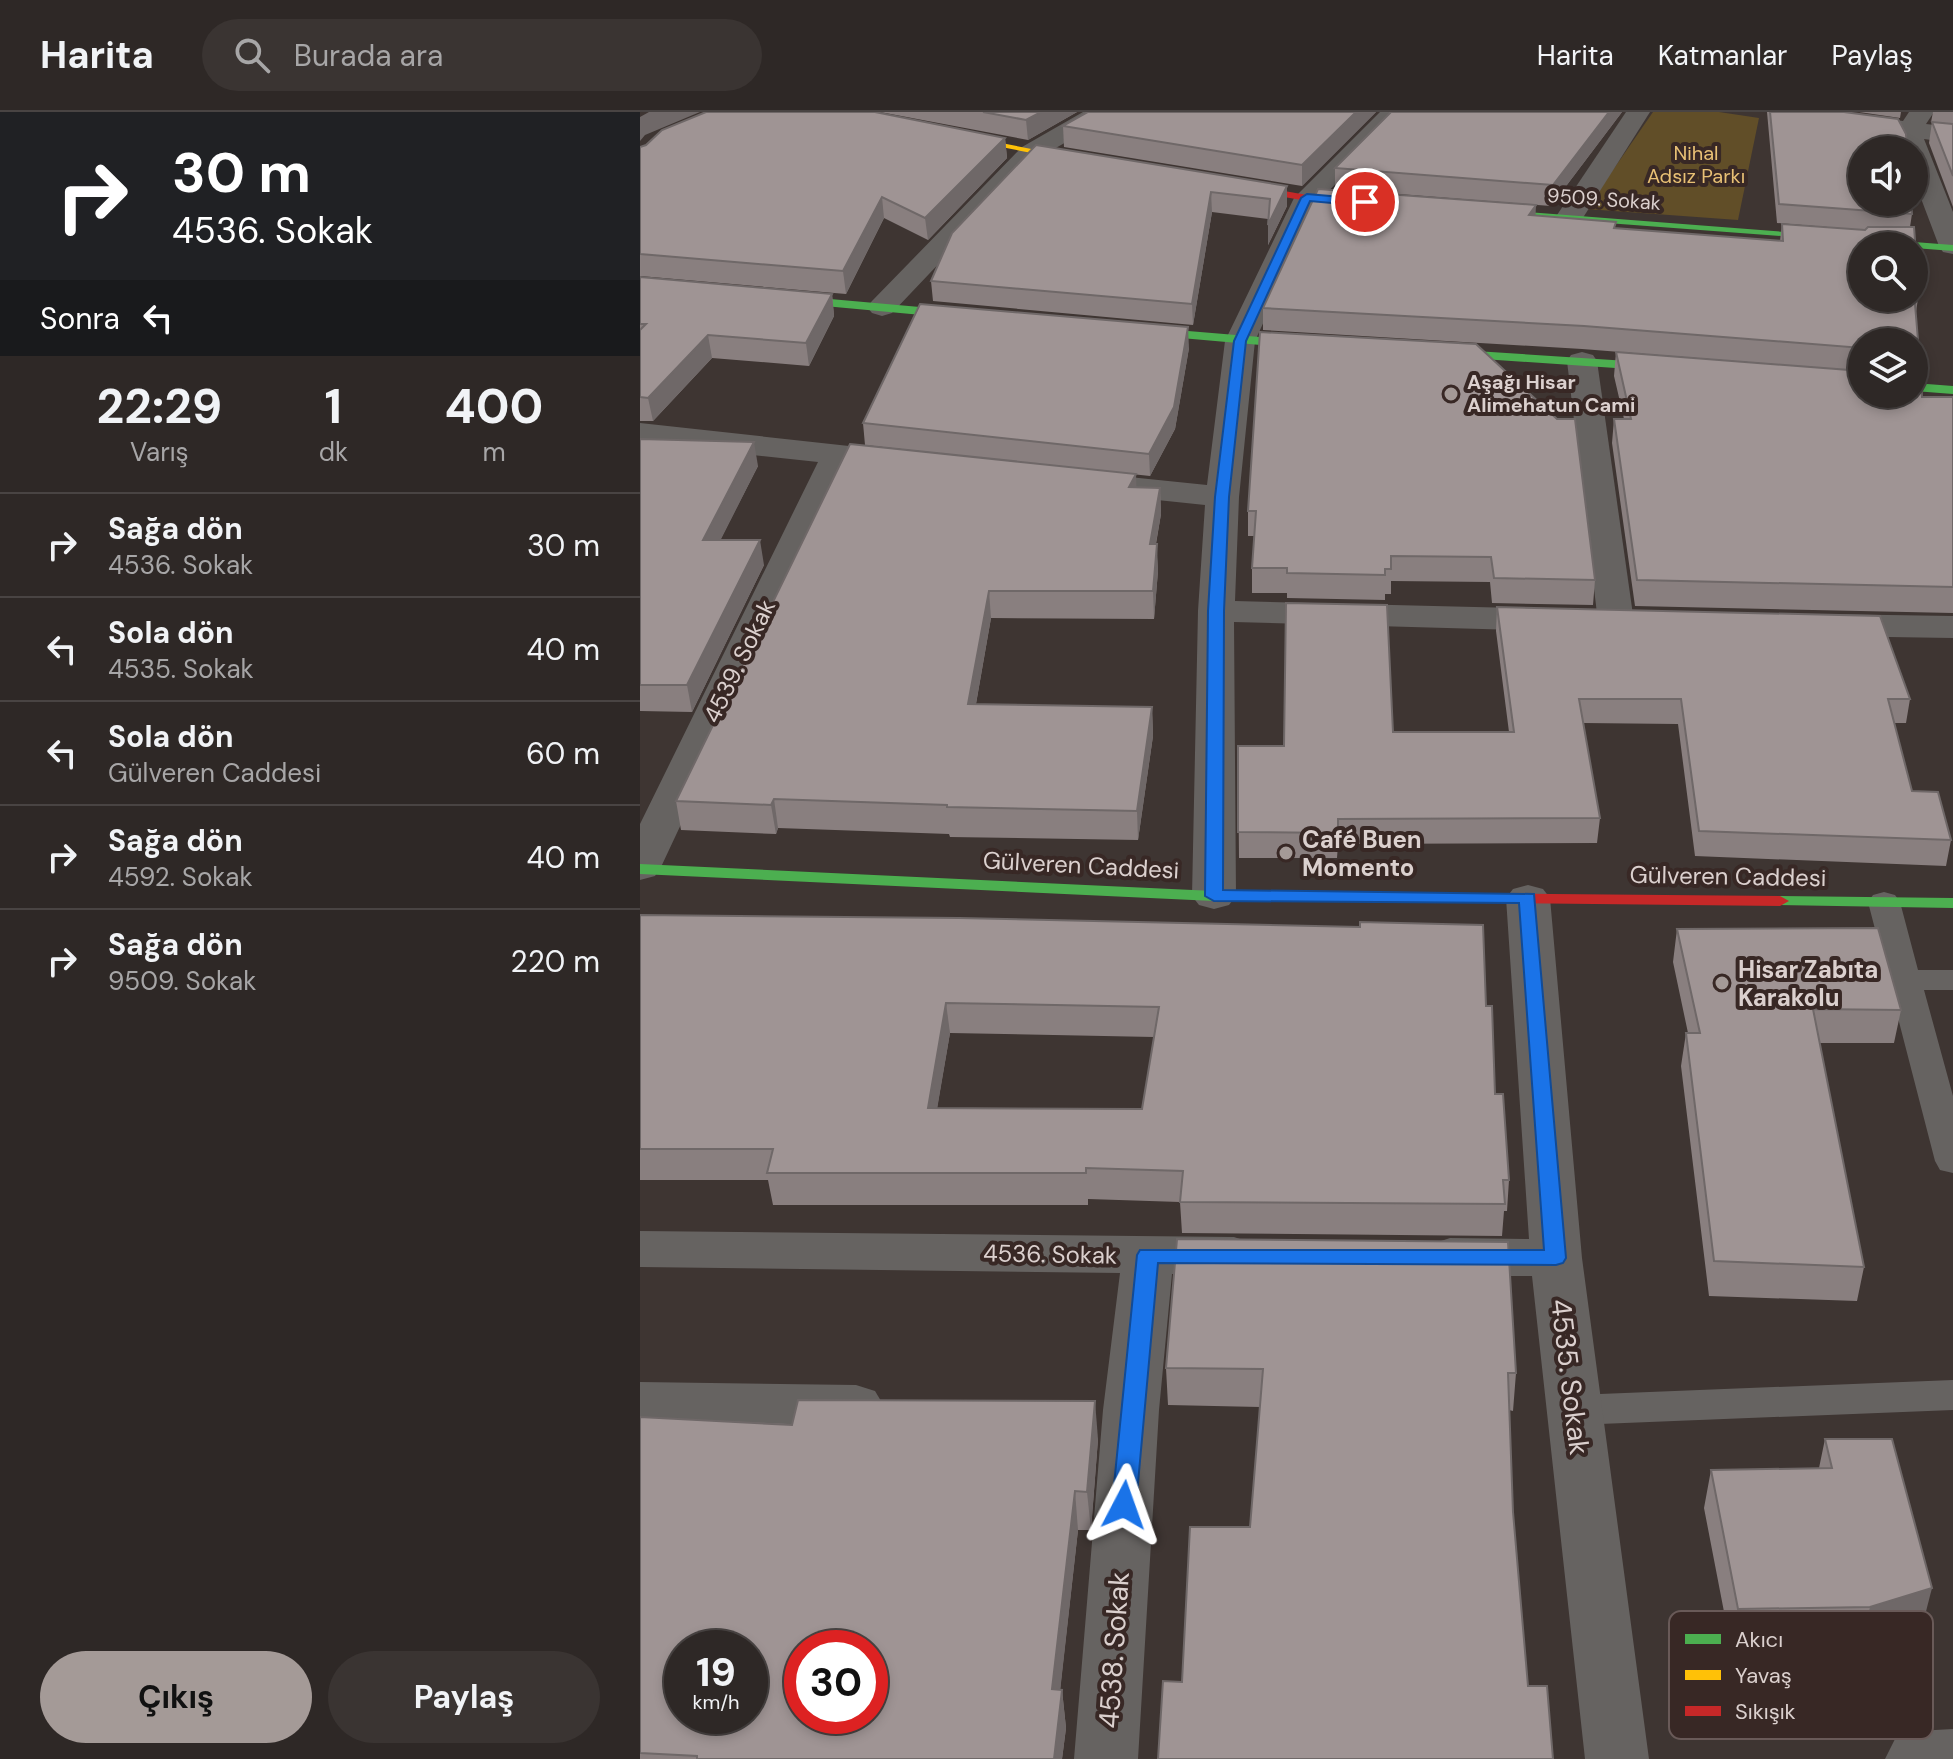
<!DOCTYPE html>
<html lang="tr">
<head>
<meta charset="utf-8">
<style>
  :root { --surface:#2e2826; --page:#3a3432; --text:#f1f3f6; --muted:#a7a6a7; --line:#494443; --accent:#a49a97 }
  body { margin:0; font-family:"DM Sans",sans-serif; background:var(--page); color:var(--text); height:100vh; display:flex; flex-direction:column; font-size:30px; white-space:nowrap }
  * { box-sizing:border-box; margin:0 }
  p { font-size:26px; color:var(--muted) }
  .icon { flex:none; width:44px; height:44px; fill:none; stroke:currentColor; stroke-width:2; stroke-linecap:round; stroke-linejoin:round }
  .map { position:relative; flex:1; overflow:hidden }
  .panel { display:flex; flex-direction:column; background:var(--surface); width:640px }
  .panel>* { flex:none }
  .top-card { background:#202124; color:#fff; overflow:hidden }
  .fabs { position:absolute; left:1208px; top:24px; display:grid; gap:16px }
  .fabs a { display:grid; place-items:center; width:80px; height:80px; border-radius:50%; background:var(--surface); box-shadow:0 4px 12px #0003,0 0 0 2px var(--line); font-size:40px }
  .speed { position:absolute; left:24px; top:1518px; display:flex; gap:16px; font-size:40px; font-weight:700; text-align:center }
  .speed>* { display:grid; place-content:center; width:104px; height:104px; border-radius:50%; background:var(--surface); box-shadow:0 4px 12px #0003,0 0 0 2px var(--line); line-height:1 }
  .speed small { font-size:20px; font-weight:400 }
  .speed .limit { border:12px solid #d22; background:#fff; color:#111 }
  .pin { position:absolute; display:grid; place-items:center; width:68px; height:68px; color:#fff; margin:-34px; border:4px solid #fff; border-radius:50%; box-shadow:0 2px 8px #0007 }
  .me { position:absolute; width:88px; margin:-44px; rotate:4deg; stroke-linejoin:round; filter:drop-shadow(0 0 6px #0008) }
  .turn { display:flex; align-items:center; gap:28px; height:168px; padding:0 40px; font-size:36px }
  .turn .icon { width:104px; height:104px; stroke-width:2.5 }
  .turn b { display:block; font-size:56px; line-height:68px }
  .then { display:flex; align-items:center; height:76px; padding:0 40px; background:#0003; gap:16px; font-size:30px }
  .eta { display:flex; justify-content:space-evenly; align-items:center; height:136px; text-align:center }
  .eta b { font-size:48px; font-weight:700; line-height:56px }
  .primary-button { display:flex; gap:16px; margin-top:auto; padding:16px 40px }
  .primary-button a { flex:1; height:92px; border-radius:48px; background:var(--accent); color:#111; font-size:32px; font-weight:700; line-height:92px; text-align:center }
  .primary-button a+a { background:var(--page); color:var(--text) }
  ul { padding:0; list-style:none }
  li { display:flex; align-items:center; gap:24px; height:104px; padding:0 40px; border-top:2px solid var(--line) }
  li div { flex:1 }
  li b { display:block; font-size:30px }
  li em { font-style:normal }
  header { display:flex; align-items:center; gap:48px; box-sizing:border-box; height:112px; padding:0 40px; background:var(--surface); border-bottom:2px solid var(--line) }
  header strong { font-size:38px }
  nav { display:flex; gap:44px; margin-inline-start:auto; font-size:28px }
  .search { width:560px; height:72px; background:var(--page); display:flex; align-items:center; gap:20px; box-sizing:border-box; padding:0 28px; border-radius:44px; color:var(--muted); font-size:30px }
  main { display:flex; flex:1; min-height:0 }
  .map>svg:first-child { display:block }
</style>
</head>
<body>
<header>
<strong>Harita</strong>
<div class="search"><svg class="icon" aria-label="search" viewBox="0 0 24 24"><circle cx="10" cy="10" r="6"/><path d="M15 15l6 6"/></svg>Burada ara</div>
<nav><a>Harita</a><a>Katmanlar</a><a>Paylaş</a></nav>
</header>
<main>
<section class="panel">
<div class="top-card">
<div class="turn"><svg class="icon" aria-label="right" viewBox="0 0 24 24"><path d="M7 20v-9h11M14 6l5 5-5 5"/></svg><div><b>30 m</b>4536. Sokak</div></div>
<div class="then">Sonra<svg class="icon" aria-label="left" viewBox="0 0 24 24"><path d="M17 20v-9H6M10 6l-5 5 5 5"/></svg></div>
</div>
<div class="eta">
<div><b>22:29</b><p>Varış</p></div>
<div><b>1</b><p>dk</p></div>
<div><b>400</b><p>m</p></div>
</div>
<ul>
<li><svg class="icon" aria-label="right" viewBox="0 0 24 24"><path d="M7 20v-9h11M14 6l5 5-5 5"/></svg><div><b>Sağa dön</b><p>4536. Sokak</p></div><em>30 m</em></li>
<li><svg class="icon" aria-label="left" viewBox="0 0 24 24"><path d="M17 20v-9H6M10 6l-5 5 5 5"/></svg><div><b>Sola dön</b><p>4535. Sokak</p></div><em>40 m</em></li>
<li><svg class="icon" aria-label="left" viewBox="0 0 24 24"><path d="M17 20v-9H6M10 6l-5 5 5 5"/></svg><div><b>Sola dön</b><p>Gülveren Caddesi</p></div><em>60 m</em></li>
<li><svg class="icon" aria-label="right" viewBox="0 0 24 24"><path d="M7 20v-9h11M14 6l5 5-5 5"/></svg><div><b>Sağa dön</b><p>4592. Sokak</p></div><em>40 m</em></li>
<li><svg class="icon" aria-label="right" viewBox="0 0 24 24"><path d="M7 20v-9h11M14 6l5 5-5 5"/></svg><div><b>Sağa dön</b><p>9509. Sokak</p></div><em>220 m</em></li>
</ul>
<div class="primary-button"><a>Çıkış</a><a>Paylaş</a></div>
</section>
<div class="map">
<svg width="1313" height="1647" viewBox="0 0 1313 1647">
  <rect width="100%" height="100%" fill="#3e3532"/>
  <!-- green -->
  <polygon fill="#614e28" points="1013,0 1079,0 1119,6 1098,108 946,97"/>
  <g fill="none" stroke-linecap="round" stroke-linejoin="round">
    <!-- lane -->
    <g fill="#666361" fill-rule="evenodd">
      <polygon points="1244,780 1255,783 1260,790 1278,858 1313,858 1313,878 1284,878 1313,984 1313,1061 1300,1058 1295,1049 1228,790 1233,783"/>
      <polygon points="1313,1268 1313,1298 935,1313 921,1309 915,1298 921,1287 935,1283"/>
    </g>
    <!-- street -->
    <g fill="#666361" fill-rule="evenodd">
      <polygon points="443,0 473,0 470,5 400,45 252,201 242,204 232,201 227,195 232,189 382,35"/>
      <polygon points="740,0 766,0 679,89 615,229 599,385 595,489 915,497 928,500 933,508 928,516 915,519 594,510 596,784 589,793 574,797 559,793 552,784 558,499 565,393 460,382 448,379 443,372 448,365 460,362 567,373 585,229 654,86"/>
      <polygon points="986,0 1010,0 939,112 919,112 915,106"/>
      <polygon points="1128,0 1196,0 1263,9 1269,0 1294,0 1286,12 1313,15 1313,31 1284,27 1313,100 1313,142 1303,140 1299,134 1274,68 1274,38 1263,38 1257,23 1140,7 1131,5"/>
      <polygon points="942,240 953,243 957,249 994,510 989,518 976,521 963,518 958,510 927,249 931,243"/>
      <polygon points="0,311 264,340 276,343 280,350 276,357 264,360 209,354 21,755 15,764 0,768 0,712 178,350 0,331"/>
      <polygon points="1183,502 1313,504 1313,526 1183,524 1170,521 1165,513 1170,505"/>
      <polygon points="888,773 903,777 910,786 942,1146 1009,1647 945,1647 892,1164 810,1164 792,1158 784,1145 792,1132 810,1126 889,1127 866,786 873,777"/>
      <polygon points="0,1119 594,1125 612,1131 620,1144 612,1157 594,1163 532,1162 519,1298 498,1647 434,1647 463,1298 480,1161 0,1155"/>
      <polygon points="0,1270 216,1273 235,1279 244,1294 235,1309 216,1315 0,1312"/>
      <polygon points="1313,1617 1313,1647 1245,1647 1255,1627 1277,1619"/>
    </g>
    <!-- fast -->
    <g fill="#4caf50" fill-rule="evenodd">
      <polygon points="837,96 1313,133 1313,139 1274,136 1274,134 833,101 833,97"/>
      <polygon points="134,182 336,200 342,204 336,208 130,189 130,183"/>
      <polygon points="488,214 679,230 685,234 679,238 484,221 482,218"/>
      <polygon points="788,236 1034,252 1040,256 1034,260 784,243 784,237"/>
      <polygon points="1274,271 1313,274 1313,282 1274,279"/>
      <polygon points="0,752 574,779 681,780 690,785 681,790 574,789 0,762"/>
      <polygon points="1140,784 1313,786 1313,796 1134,793 1131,789 1134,785"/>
    </g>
    <!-- slow -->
    <polygon fill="#ffc107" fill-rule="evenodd" points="181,0 202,0 453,49 448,52"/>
    <!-- jam -->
    <g fill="#c62828" fill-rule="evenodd">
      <polygon points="586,69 667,83 732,88 737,91 732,94 667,89 582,74 582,70"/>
      <polygon points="681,780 1140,784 1149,789 1140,794 675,789 672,785 675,781"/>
    </g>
  </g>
  <!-- wall -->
  <g fill="#897f7f" fill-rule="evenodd">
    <polygon points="240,0 437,0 388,28"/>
    <polygon points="736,0 662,74 424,35 423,14"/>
    <polygon points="982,0 911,94 695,77 695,56"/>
    <polygon points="1127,0 1204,0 1272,102 1270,115 1279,180 1276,200 1275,261 1282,285 1313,285 1313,501 995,494 972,331 974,307 984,307 974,264 976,240 1274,282 1222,230 1222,259 942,237 623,218 623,196 896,104 976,116 1140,129 1142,112 1225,118 1137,111"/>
    <polygon points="1219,0 1261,0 1260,6"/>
    <polygon points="1293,0 1313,0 1313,95 1289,31 1292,10 1308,12 1291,10"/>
    <polygon points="365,26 367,46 288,128 244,106 206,182 0,164 0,35"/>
    <polygon points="396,33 647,74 647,94 628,133 628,107 572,100 553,213 293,189 291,169"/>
    <polygon points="0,165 192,182 194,204 169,254 72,246 13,309 0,309"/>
    <polygon points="620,220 955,468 953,493 852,491 850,470 751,469 751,482 745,482 745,488 647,486 647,481 612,481 612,456 614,424 608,424 608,399"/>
    <polygon points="549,236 535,317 510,364 225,333 223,311"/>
    <polygon points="0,327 118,354 80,428 124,453 52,600 0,599"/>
    <polygon points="497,376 520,376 521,402 516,432 518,459 514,507 351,506 336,592 512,595 513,624 498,728 310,725 309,722 138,716 136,722 41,718 36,689"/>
    <polygon points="857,495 1270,587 1266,611 1254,611 1272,679 1311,728 1306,754 1055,744 1038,612 943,611 960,706 957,731 698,732 697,746 599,746 598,634 644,634 869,620 856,519"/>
    <path d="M0,803L846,894L855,982L869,1068L867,1099H864L862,1124L542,1121L540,1090L448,1087V1093H133L128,1068H0ZM310,921L514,925L502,997L297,996Z"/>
    <polygon points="1037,817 1261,898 1254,931 1180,931 1224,1155 1217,1189 1069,1184 1041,954 1046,921 1048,921 1033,850"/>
    <polygon points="526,1256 876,1261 873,1299 869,1298 873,1400 888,1574 542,1570 610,1415 620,1295 528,1293"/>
    <polygon points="0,1305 458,1327 451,1418 438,1418 420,1578 422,1578 426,1616 422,1647 0,1647"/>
    <polygon points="1185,1327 1282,1515 1221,1533 1091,1536 1064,1396 1071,1358 1179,1356"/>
  </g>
  <!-- shaded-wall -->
  <g fill="#6f6868">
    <polygon points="9,0 60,0 5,23 0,29 0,5"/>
    <polygon points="401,0 437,0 388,28 386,8"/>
    <polygon points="716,0 736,0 662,74 662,53"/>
    <polygon points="969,0 982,0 911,94 913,73"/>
    <polygon points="365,26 367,46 288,128 285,106"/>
    <polygon points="647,74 647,94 628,133 628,113"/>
    <polygon points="571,80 572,100 553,213 552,192"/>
    <polygon points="242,85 244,106 206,182 203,159"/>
    <polygon points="896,93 895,115 889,103"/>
    <polygon points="192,182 194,204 169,254 166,231"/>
    <polygon points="548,215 549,236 535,317 510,364 509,342"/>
    <polygon points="68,223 72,246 13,309 8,286"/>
    <polygon points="1279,240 1275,263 1274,264 1275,243"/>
    <polygon points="114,330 118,354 68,453 63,428"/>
    <polygon points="496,362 497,389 489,375"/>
    <polygon points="520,376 521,402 511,459 510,432"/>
    <polygon points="120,428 124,453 52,600 47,573"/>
    <polygon points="517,432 518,459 514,507 513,479"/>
    <polygon points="349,479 351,506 331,620 328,592"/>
    <polygon points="512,595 513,624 498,728 497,699"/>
    <polygon points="134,687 138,716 136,722 131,693"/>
    <polygon points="306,891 310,921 292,1027 288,996"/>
    <polygon points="455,1289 458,1327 451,1418 447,1380"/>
    <polygon points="435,1379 438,1418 416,1616 412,1577"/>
    <polygon points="1292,1476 1282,1515 1221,1533 1230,1495"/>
    <polygon points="422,1578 426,1616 422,1647 414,1647"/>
  </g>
  <!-- building -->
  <g fill="#9f9494" stroke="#6f6868" stroke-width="2" fill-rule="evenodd">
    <polygon points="66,0 235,0 365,26 285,106 242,85 203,159 0,142 0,35 6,33 22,18"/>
    <polygon points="343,0 401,0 386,8"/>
    <polygon points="448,0 716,0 662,53 423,14"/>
    <polygon points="751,0 969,0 913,73 695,56"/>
    <polygon points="1130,0 1204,0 1258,7 1266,22 1267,38 1222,38 1222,90 1271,90 1272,102 1139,92"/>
    <polygon points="1292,10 1313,12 1313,64"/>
    <polygon points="396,33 647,74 628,113 630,87 571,80 552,192 291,169 312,121"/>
    <path d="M678,77L896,93L889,103L976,110L974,116L1143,129L1142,112L1225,118L1228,115H1274L1279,180H1274L1279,240L1275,243V256H1274V230H1222V236L944,214L623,196ZM1222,134H1274V186H1222Z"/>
    <polygon points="0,165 192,182 166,231 68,223 8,286 0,285 0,218 6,212 0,212"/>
    <polygon points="280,192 548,215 534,295 509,342 223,311"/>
    <polygon points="620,220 836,232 917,307 935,307 955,468 854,466 851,445 751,444 751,457 745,457 745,463 647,461 647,456 612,456 616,399 608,399"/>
    <polygon points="976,240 1222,259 1222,282 1274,282 1274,261 1281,263 1282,285 1313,285 1313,475 997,468 974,307 991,307"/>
    <polygon points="0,327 114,330 63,428 120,428 47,573 0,573"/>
    <polygon points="210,332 496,362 489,375 520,376 510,432 517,432 513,479 349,479 328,592 512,595 497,699 307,695 307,693 134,687 131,693 36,689"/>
    <polygon points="646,491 747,493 753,620 874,620 857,495 1240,504 1270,587 1248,587 1272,679 1298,680 1311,728 1059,719 1041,587 939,587 960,706 698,707 698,721 598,720 598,634 644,634"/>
    <path d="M0,803L319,806L720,815V810L843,813L846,894H852L855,982H863L869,1068H863L865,1092L540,1090L543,1059L446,1056V1061H127L133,1037H0ZM306,891L519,895L502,997L288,996Z"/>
    <polygon points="1238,816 1261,898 1173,897 1224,1155 1074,1149 1046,921 1060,921 1037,817"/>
    <polygon points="537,1127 868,1130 876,1261 868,1261 873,1400 888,1574 907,1574 913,1647 518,1647 523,1569 542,1570 550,1415 610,1415 623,1257 526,1256"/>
    <path d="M158,1288L455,1289L447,1380L435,1379L412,1577L422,1578L414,1647H57V1644L0,1641V1305L152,1313ZM42,1536H110V1604H42ZM162,1536H230V1604H162Z"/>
    <polygon points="1185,1327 1252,1327 1292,1476 1230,1495 1098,1497 1071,1358 1192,1356"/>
  </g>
  <!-- route -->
  <polygon fill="#1a73e8" stroke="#114b97" stroke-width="2" points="667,82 725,87 731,90 725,94 670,89 606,229 589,385 584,499 583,778 894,782 926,1146 923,1151 916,1153 518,1151 496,1393 492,1400 484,1403 476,1400 472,1393 497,1143 500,1138 904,1138 879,791 574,789 565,784 568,499 575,385 594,229 661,86"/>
  <!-- markers -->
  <g fill="#a49a97" stroke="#382825" stroke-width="3">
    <circle cx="811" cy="282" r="8"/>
    <circle cx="646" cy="741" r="8"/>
    <circle cx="1082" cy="871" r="8"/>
  </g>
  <g text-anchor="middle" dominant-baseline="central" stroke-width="8" stroke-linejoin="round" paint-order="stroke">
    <!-- far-park labels -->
    <g font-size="20" fill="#e8c075" stroke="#382825">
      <text x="1056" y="41">Nihal<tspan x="1056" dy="23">Adsız Parkı</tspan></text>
    </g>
    <!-- far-street labels -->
    <g font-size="20" fill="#dbd0ce" stroke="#382825">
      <text transform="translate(964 87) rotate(4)">9509. Sokak</text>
    </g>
    <!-- far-poi labels -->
    <g font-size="20" font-weight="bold" fill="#dbd0ce" stroke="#382825" text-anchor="start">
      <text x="827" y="270">Aşağı Hisar<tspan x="827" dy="23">Alimehatun Cami</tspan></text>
    </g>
    <!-- street labels -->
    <g font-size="24" fill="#dbd0ce" stroke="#382825">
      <text transform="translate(99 549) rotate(-64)">4539. Sokak</text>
      <text transform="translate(441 753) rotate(3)">Gülveren Caddesi</text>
      <text transform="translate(1088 764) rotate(1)">Gülveren Caddesi</text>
      <text transform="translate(410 1142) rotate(1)">4536. Sokak</text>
    </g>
    <!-- poi labels -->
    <g font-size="24" font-weight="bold" fill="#dbd0ce" stroke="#382825" text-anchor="start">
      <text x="662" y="727">Café Buen<tspan x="662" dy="28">Momento</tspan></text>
      <text x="1098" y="857">Hisar Zabıta<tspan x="1098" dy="28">Karakolu</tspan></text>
    </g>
    <!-- near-street labels -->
    <g font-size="28" fill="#dbd0ce" stroke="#382825">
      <text transform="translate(930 1265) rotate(83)">4535. Sokak</text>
      <text transform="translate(474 1538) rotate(-86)">4538. Sokak</text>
    </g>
  </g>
  <!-- legend -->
  <rect x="1029" y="1499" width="264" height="128" rx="12" fill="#382825" stroke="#695a58" stroke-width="2"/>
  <rect x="1045" y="1522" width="36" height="10" fill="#4caf50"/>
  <rect x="1045" y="1558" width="36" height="10" fill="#ffc107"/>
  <rect x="1045" y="1594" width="36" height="10" fill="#c62828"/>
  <g font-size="22" fill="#dbd0ce">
    <text x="1095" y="1535">Akıcı</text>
    <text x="1095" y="1571">Yavaş</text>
    <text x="1095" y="1607">Sıkışık</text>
  </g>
</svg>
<div class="fabs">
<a><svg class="icon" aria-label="sound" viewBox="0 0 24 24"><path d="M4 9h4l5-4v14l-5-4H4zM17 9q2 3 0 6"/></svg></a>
<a><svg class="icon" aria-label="search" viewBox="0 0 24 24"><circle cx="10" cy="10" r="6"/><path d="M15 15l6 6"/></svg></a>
<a><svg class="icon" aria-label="layers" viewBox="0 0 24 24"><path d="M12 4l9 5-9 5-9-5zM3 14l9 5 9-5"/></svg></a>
</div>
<div class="speed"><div>19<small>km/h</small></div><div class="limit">30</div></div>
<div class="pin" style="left:725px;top:90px;background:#d93025"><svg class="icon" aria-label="arrive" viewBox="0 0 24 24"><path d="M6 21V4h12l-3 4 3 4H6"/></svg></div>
<svg class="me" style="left:484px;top:1393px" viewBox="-20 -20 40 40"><path d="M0-17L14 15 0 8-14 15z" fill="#1a73e8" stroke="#fff" stroke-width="4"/></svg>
</div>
</main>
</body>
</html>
